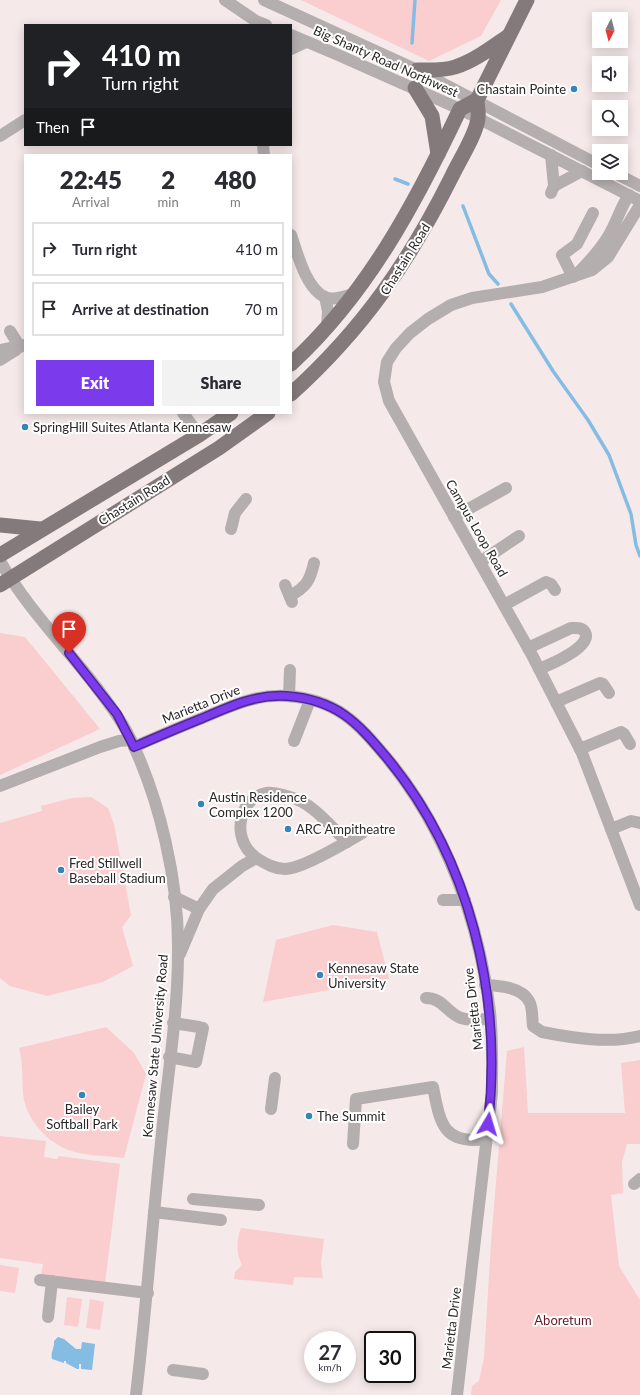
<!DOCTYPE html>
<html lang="en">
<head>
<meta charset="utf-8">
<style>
  :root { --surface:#fff; --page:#f2f2f3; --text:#2b2b33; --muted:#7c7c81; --line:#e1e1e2; --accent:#7c3aed }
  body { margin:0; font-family:Lato,sans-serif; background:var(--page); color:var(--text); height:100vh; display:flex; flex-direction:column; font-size:15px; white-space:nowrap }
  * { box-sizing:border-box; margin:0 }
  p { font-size:13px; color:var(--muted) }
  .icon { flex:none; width:22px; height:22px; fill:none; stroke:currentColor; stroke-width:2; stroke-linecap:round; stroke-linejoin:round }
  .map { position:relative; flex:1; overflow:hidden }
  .side { position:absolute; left:24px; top:154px; width:268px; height:260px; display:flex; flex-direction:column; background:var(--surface); border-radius:0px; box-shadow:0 2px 10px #0003 }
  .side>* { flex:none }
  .guide { position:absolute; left:24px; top:24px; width:268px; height:122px; border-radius:0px; box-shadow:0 2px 10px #0003; background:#202124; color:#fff; overflow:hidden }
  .needle { width:26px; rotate:186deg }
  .controls { position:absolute; left:592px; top:12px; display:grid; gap:8px }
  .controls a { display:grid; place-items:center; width:36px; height:36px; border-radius:0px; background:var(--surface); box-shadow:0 2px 10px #0003; font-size:20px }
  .speed { position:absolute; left:304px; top:1331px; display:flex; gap:8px; font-size:20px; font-weight:700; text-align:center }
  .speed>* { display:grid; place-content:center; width:52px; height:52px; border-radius:50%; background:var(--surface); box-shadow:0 2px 10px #0003; line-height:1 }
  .speed small { font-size:10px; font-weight:400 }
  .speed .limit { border:2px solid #111; border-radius:6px; background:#fff; color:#111 }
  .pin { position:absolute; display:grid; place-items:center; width:34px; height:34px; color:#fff; margin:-41px -17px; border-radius:50% 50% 50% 0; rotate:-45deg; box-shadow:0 0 4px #0007 }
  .pin .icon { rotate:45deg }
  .me { position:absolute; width:44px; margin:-22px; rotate:7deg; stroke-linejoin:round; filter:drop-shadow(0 0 3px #0008) }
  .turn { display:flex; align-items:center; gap:14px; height:84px; padding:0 12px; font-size:18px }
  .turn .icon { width:52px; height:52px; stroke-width:2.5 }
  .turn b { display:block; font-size:28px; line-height:34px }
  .then { display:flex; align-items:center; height:38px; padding:0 12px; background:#0003; gap:8px; font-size:15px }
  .eta { display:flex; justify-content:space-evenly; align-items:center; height:68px; text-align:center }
  .eta b { font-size:24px; font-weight:800; line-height:28px }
  .primary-button { display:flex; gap:8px; margin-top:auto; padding:8px 12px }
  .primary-button a { flex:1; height:46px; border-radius:0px; background:var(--accent); color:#fff; font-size:16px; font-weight:800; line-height:46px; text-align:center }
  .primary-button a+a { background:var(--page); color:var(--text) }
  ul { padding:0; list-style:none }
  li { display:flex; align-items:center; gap:12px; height:54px; margin:0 8px 6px; padding:0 4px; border:2px solid var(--line); border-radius:0px }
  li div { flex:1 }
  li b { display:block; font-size:15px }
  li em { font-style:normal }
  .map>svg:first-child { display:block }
</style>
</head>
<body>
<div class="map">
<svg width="640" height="1395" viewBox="0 0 640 1395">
  <rect width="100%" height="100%" fill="#f6e9ea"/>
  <!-- green -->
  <g fill="#facdcf">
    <polygon points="301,0 501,0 481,36 429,61"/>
    <polygon points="0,633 25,637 100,729 0,775"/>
    <polygon points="91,797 108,808 114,824 131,915 122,927 133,966 103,982 47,996 10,986 0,978 0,823 42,811 41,806 72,798"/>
    <polygon points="333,925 377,932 389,979 263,1002 276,940"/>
    <path d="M106,1027L134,1053L146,1074L124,1158C108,1156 91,1156 75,1152C52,1147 29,1123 24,1100C21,1083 24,1065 19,1048Z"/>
    <polygon points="524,1047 528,1113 625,1113 621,1063 640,1060 640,1144 627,1144 622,1162 623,1193 611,1195 619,1266 640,1300 640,1395 471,1395 472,1386 479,1381 484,1358 491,1242 507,1051"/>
    <polygon points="0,1136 46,1141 44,1157 57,1159 59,1156 120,1164 105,1283 41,1275 43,1264 0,1258"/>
    <path d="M241,1228L324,1239L321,1263L323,1278L294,1277L293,1285L234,1279L235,1272L242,1265C236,1253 236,1241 241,1228Z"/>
    <polygon points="0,1265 19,1268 15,1293 0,1291"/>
    <polygon points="67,1297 82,1299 78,1327 64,1325"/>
    <polygon points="90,1299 104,1302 100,1330 86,1328"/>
  </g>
  <!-- water -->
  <path fill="#85bce3" d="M58,1337L64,1339L76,1349H81L82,1342L95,1344L92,1370L81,1369V1364H79V1369H77L66,1363V1361H64V1363L52,1359C50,1353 55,1347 54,1341Z"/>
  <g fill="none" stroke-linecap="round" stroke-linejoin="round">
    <!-- stream -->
    <g stroke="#85bce3" stroke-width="3.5">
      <polyline points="412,43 415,0"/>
      <polyline points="395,179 408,184"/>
      <polyline points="463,206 489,274 498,284"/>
      <polyline points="511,304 553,371 588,420 609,455 631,514 636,545 640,556"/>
    </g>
    <!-- minor -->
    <g stroke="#b4aeaf" stroke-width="12">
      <polyline points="225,0 256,21 266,25"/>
      <polyline points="264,0 417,70 599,165"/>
      <polyline points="291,35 336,54 460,109 640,201"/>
      <polyline points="291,49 306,42"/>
      <polyline points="0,136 25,120"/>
      <polyline points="263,145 264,155"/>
      <polyline points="615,173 640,186"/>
      <polyline points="554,186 582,171"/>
      <polyline points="551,193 554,186 551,155"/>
      <polyline points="640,205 608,257 592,270 542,287 472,298 451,305 428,319 410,333 396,348 387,362 384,382 389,401 532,655 582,753 640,905"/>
      <path d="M291,235C297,252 306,289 325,297C333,301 347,296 356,293"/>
      <path d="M577,274C589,262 600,250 609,235C617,222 620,208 629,195"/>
      <polyline points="573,277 562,255 577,244 593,213"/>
      <polyline points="325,297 328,311 327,328"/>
      <polyline points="10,331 20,347"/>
      <polyline points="0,350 25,345"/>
      <polyline points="0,360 16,350"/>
      <polyline points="183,413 199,435"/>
      <polyline points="454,517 506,488"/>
      <polyline points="231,529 235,513 246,499"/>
      <path d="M0,561C27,608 65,646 97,688C109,704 121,719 129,736C160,799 179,882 178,952C178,1015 167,1079 161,1142C152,1227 146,1311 136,1395"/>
      <polyline points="480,562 519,536"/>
      <polyline points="285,585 292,602"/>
      <path d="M290,596C306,587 310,581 314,563"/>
      <polyline points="504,605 546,582 551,584 555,590"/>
      <path d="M528,648L571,628C576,628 582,627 585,632C593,647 549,665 539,669"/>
      <polyline points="289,696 290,670"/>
      <polyline points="556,702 600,683 603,684 609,693"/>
      <polyline points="294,741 310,700"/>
      <path d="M134,747C156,737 178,728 200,719C229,707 255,694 286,696C336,699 357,722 387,758C446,829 479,921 490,1012C493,1039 492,1066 492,1093L457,1395"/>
      <polyline points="580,749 621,732 624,734 630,744"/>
      <polyline points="0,786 100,747 119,741 131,740"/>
      <polyline points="611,829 631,821 640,823"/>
      <path d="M256,858C253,855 248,851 246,847C234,827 242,798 266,793C273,792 283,795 290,797C313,803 330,826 347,842"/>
      <polyline points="174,897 199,909"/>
      <polyline points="443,900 465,900"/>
      <path d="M180,954L199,909L213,889L242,866L256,858C265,863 274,869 285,869C301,869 347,842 362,833"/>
      <path d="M485,985C500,986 521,987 529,1001C533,1007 532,1019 533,1026L542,1032C573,1038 609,1044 640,1036"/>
      <path d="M426,998C443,998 447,1013 461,1018C470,1021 481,1019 490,1019"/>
      <polyline points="173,1023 199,1027"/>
      <polyline points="169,1057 196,1062 203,1028"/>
      <polyline points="271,1109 275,1078"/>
      <path d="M353,1144L356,1099L433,1087C440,1123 443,1145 486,1139"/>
      <polyline points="634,1184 640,1179"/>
      <polyline points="193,1199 259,1205"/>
      <polyline points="154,1212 221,1220"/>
      <polyline points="40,1280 148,1293"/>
      <polyline points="48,1317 52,1281"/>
      <polyline points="173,1370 203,1374"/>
    </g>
    <!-- major -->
    <g stroke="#847a7b" stroke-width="15">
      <path d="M417,70C430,70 443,71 455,67C474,61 491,48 507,37"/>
      <polyline points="415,88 432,116 438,154"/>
      <path d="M291,364C368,293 416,202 460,109L477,100"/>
      <path d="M291,394C363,329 409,262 452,176C459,161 477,133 478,118C479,112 477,105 477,100L527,0"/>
      <polyline points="0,525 40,529"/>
      <polyline points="0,555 199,435 231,413"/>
      <polyline points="0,585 219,448 268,413"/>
    </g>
  </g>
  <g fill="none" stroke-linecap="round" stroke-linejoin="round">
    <!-- route casing -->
    <g stroke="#51269a" stroke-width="10">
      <path id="route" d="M69,653L117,714L134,747C157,737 180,727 203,718C231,706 256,694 287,696C337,700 357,722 387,758C470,858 503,996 488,1124"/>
    </g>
    <!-- route -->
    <use href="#route" stroke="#7c3aed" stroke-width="7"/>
  </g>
  <!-- markers -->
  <g fill="#3585b7" stroke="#fff" stroke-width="1.5">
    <circle cx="574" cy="89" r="4"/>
    <circle cx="25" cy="427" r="4"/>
    <circle cx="201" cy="804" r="4"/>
    <circle cx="288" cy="829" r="4"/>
    <circle cx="61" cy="870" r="4"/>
    <circle cx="320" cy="975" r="4"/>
    <circle cx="82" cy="1095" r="4"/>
    <circle cx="309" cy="1116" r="4"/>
  </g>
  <g text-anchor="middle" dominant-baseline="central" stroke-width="4" stroke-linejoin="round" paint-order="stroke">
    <!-- street labels -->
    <g font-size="13" fill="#2c2727" stroke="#fff">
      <text transform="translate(386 61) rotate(24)">Big Shanty Road Northwest</text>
      <text transform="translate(405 259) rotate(-58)">Chastain Road</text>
      <text transform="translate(134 500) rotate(-32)">Chastain Road</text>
      <text transform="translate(477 528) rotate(60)">Campus Loop Road</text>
      <text transform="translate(201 704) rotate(-22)">Marietta Drive</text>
      <text transform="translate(473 1009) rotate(-97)">Marietta Drive</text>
      <text transform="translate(155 1046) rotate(-85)">Kennesaw State University Road</text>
      <text transform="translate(451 1328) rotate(-83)">Marietta Drive</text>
    </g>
    <!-- poi labels -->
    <g font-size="13" fill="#2c2727" stroke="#fff" text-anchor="start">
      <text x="566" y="89" text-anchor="end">Chastain Pointe</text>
      <text x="33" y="427">SpringHill Suites Atlanta Kennesaw</text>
      <text x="209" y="797">Austin Residence<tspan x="209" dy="15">Complex 1200</tspan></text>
      <text x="296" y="829">ARC Ampitheatre</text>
      <text x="69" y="863">Fred Stillwell<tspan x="69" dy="15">Baseball Stadium</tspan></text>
      <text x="328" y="968">Kennesaw State<tspan x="328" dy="15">University</tspan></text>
      <text x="82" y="1109" text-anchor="middle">Bailey<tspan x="82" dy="15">Softball Park</tspan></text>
      <text x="317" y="1116">The Summit</text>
    </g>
    <!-- park labels -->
    <g font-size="13" fill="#671927" stroke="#fff">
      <text x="563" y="1320">Aboretum</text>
    </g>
  </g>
</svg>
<div class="controls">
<a><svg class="needle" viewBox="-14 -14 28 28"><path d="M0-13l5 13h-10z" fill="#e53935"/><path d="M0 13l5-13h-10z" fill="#7c7c81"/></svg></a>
<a><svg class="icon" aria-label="sound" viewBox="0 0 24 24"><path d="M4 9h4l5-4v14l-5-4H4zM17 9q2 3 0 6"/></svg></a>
<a><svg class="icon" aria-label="search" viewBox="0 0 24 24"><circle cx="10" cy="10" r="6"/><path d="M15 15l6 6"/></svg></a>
<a><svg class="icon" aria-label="layers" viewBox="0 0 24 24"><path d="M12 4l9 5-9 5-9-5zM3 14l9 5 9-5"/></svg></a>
</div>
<div class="speed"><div>27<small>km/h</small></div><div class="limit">30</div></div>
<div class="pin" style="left:69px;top:653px;background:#d93025"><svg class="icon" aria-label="arrive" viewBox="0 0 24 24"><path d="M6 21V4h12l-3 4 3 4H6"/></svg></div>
<svg class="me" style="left:488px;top:1124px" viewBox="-20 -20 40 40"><path d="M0-17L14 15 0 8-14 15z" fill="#7c3aed" stroke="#fff" stroke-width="4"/></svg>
<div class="guide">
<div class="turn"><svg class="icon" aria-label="right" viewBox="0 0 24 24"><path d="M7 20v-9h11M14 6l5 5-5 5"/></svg><div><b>410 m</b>Turn right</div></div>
<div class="then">Then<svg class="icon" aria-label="arrive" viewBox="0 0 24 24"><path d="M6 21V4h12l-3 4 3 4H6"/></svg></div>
</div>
<section class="side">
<div class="eta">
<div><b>22:45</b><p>Arrival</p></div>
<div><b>2</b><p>min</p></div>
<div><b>480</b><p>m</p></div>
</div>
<ul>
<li><svg class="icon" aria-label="right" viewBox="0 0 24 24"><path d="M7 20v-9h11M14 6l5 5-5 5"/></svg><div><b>Turn right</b></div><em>410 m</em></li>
<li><svg class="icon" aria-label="arrive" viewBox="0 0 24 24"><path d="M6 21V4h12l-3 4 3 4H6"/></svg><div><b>Arrive at destination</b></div><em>70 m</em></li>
</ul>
<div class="primary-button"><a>Exit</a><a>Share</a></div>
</section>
</div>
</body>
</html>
